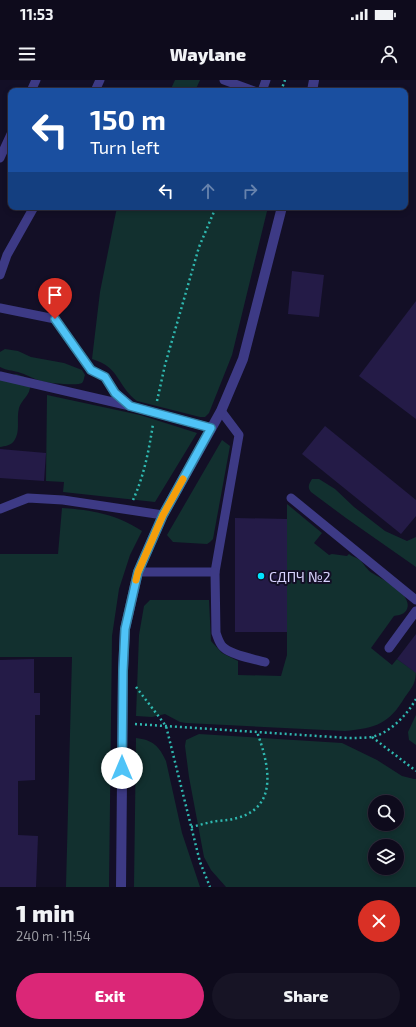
<!DOCTYPE html>
<html lang="en">
<head>
<meta charset="utf-8">
<style>
  :root { --surface:#0e0b1c; --page:#171425; --text:#f1f3f6; --muted:#9b9ba3; --line:#2e2b3b; --accent:#db2777 }
  body { margin:0; font-family:"Exo 2",sans-serif; background:var(--page); color:var(--text); height:100vh; display:flex; flex-direction:column; font-size:15px; white-space:nowrap }
  * { box-sizing:border-box; margin:0 }
  p { font-size:13px; color:var(--muted) }
  .icon { flex:none; width:22px; height:22px; fill:none; stroke:currentColor; stroke-width:2; stroke-linecap:round; stroke-linejoin:round }
  .map { position:relative; height:807px; overflow:hidden }
  .panel { display:flex; flex-direction:column; background:var(--surface); flex:1 }
  .panel>* { flex:none }
  .banner { position:absolute; left:8px; top:8px; width:400px; height:122px; border-radius:8px; box-shadow:0 2px 6px #0003,0 0 0 1px var(--line); background:#1a4fa0; color:#fff; overflow:hidden }
  .fabs { position:absolute; left:368px; top:715px; display:grid; gap:8px }
  .fabs a { display:grid; place-items:center; width:36px; height:36px; border-radius:50%; background:var(--surface); box-shadow:0 2px 6px #0003,0 0 0 1px var(--line); font-size:20px }
  .pin { position:absolute; display:grid; place-items:center; width:34px; height:34px; color:#fff; margin:-41px -17px; border-radius:50% 50% 50% 0; rotate:-45deg; box-shadow:0 0 4px #0007 }
  .pin .icon { rotate:45deg }
  .me { position:absolute; width:44px; margin:-22px; rotate:0deg; stroke-linejoin:round; filter:drop-shadow(0 0 3px #0008) }
  .turn { display:flex; align-items:center; gap:14px; height:84px; padding:0 16px; font-size:18px }
  .turn .icon { width:52px; height:52px; stroke-width:2.5 }
  .turn b { display:block; font-size:28px; line-height:34px }
  .lanes { display:flex; align-items:center; height:38px; padding:0 16px; background:#0003; justify-content:center; gap:20px; direction:ltr }
  .lanes .off { opacity:.35 }
  .round { display:grid; place-items:center; flex:none; width:42px; height:42px; border-radius:21px; background:var(--page) }
  .overview { display:flex; align-items:center; justify-content:space-between; height:68px; padding:0 16px }
  h1 { font-size:24px; font-weight:800; line-height:30px }
  .action { display:flex; gap:8px; margin-top:auto; padding:8px 16px }
  .action a { flex:1; height:46px; border-radius:24px; background:var(--accent); color:#fff; font-size:16px; font-weight:800; line-height:46px; text-align:center }
  .action a+a { background:var(--page); color:var(--text) }
  .status { display:flex; justify-content:space-between; align-items:center; height:28px; padding:0 20px; background:var(--surface); direction:ltr }
  .status svg { height:11px; fill:currentColor }
  header { display:flex; justify-content:space-between; align-items:center; height:52px; padding:0 16px; background:var(--surface); font-size:18px; font-weight:800 }
  .map>svg:first-child { display:block }
</style>
</head>
<body>
<div class="status"><b>11:53</b><svg viewBox="0 0 49 12"><path d="M0 12V9h3v3zM5 12V6h3v6zM10 12V3h3v9zM15 12V0h3v12zM26 1h20v11H26zM47 4h2v5h-2z"/></svg></div>
<header><svg class="icon" aria-label="menu" viewBox="0 0 24 24"><path d="M4 6h16M4 12h16M4 18h16"/></svg>Waylane<svg class="icon" aria-label="person" viewBox="0 0 24 24"><circle cx="12" cy="8" r="4"/><path d="M4 21q1-7 8-7t8 7"/></svg></header>
<div class="map">
<svg width="416" height="807" viewBox="0 0 416 807">
  <rect width="100%" height="100%" fill="#130f26"/>
  <!-- green -->
  <g fill="#12302f" fill-rule="evenodd">
    <polygon points="175,0 200,0 195,11 170,11"/>
    <path d="M118,127H268L232,275L209,333L205,337H200L137,321C117,306 120,287 92,279L100,212L116,132Z"/>
    <path d="M5,269L18,271L31,277L64,283L82,290L85,295C84,297 84,301 82,303C78,306 47,303 41,301C33,299 26,294 18,292C11,290 8,291 0,287V272Z"/>
    <path d="M16,294L25,297C27,299 29,303 30,305C31,315 21,320 19,328C16,339 21,351 14,361C10,366 5,366 0,367V300Z"/>
    <polygon points="47,315 140,335 197,353 155,422 63,412 64,402 46,401"/>
    <polygon points="222,360 230,366 213,459 210,462 207,464 173,462 167,455"/>
    <path d="M312,399H319L335,409L354,427L385,451L407,461L416,457V487L346,438L311,412C307,407 309,404 312,399Z"/>
    <path d="M287,424L322,453L314,463L329,475L332,474L347,476L349,474C352,477 356,477 360,480C364,484 367,490 372,493C382,499 413,514 407,529C405,534 400,535 394,536L371,568L392,585L397,579L414,591L416,589C416,603 413,606 405,617C389,644 376,648 345,651L186,643L180,642L165,634L152,637L136,636L139,555L144,526L150,520H209L211,561L222,573L238,581V595L281,596L287,575Z"/>
    <path d="M62,428C92,430 116,434 142,451L130,475L119,509L112,556L109,807H66L72,577H0V474H58Z"/>
    <polygon points="416,635 416,665 409,660 408,652"/>
    <path d="M199,654L342,663L377,680L402,696L414,699H416V807H226L211,790L204,777L189,697L185,666L186,660ZM375,722H397V744H375ZM375,766H397V788H375Z"/>
    <path d="M136,658C153,660 159,666 166,681L182,753L200,807H134Z"/>
  </g>
  <!-- building -->
  <g fill="#241b47">
    <polygon points="292,191 324,195 319,237 288,234"/>
    <polygon points="416,221 416,339 359,296"/>
    <polygon points="325,346 416,420 416,436 401,454 302,374"/>
    <polygon points="0,369 46,373 44,401 0,398"/>
    <polygon points="235,438 287,439 287,552 235,552"/>
    <polygon points="416,554 416,593 397,579"/>
    <polygon points="34,579 34,613 40,613 40,635 35,635 35,700 18,701 18,755 38,756 36,807 0,807 0,580"/>
  </g>
  <g fill="none" stroke-linecap="round" stroke-linejoin="round">
    <!-- path -->
    <g stroke="#2fb8b0" stroke-width="2.5" stroke-dasharray="2 3" stroke-linecap="butt">
      <polyline points="281,11 285,0"/>
      <polyline points="157,321 165,285 199,167 216,127"/>
      <path d="M133,420C144,396 149,370 153,344"/>
      <polyline points="136,607 166,646 200,782 210,807"/>
      <path d="M135,644L348,658C356,658 363,658 371,657C389,654 407,635 416,619"/>
      <polyline points="372,657 416,691"/>
      <path d="M191,747C200,745 209,742 218,741C225,740 231,740 237,738C279,727 269,684 257,652"/>
    </g>
    <!-- service -->
    <g stroke="#3d3a85" stroke-width="9">
      <polyline points="224,0 254,11"/>
      <polyline points="31,11 36,0"/>
      <polyline points="95,11 100,0"/>
      <polyline points="262,11 266,0"/>
      <polyline points="0,78 11,54"/>
      <polyline points="0,195 7,175 34,127"/>
      <polyline points="0,228 55,239 91,290 105,297 115,313 129,324"/>
      <polyline points="0,296 130,326 211,348"/>
      <polyline points="291,418 416,520"/>
      <polyline points="0,429 28,418 63,420 163,435"/>
      <polyline points="138,492 215,492 239,355 221,331"/>
      <path d="M215,492L216,553C218,558 219,563 223,567C231,575 254,579 265,582"/>
      <polyline points="389,568 416,531"/>
    </g>
    <!-- tertiary -->
    <g stroke="#3d3a85" stroke-width="10">
      <polyline points="312,11 314,0"/>
      <polyline points="121,807 123,591 125,549 138,492 163,435 221,331 243,279 282,127"/>
    </g>
  </g>
  <g fill="none" stroke-linecap="round" stroke-linejoin="round">
    <!-- route casing -->
    <g stroke="#337fa1" stroke-width="10">
      <polyline id="route" points="55,239 91,290 105,297 115,313 130,326 211,348 163,435 138,492 125,549 123,591 122,688"/>
    </g>
    <!-- route -->
    <use href="#route" stroke="#4fc3f7" stroke-width="7"/>
    <!-- slow -->
    <polyline stroke="#f59e0b" stroke-width="7" points="136,500 138,492 163,435 183,399"/>
  </g>
  <!-- markers -->
  <circle fill="#00e5ff" stroke="#130f26" stroke-width="1.5" cx="261" cy="496" r="4"/>
  <g text-anchor="middle" dominant-baseline="central" stroke-width="4" stroke-linejoin="round" paint-order="stroke">
    <!-- poi labels -->
    <g font-size="14" fill="#d9d4ff" stroke="#130f26" text-anchor="start">
      <text x="269" y="496">СДПЧ №2</text>
    </g>
  </g>
</svg>
<div class="fabs">
<a><svg class="icon" aria-label="search" viewBox="0 0 24 24"><circle cx="10" cy="10" r="6"/><path d="M15 15l6 6"/></svg></a>
<a><svg class="icon" aria-label="layers" viewBox="0 0 24 24"><path d="M12 4l9 5-9 5-9-5zM3 14l9 5 9-5"/></svg></a>
</div>
<div class="pin" style="left:55px;top:239px;background:#d93025"><svg class="icon" aria-label="arrive" viewBox="0 0 24 24"><path d="M6 21V4h12l-3 4 3 4H6"/></svg></div>
<svg class="me" style="left:122px;top:688px" viewBox="-20 -20 40 40"><circle r="19" fill="#fff"/><path d="M0-13L10 11 0 6-10 11z" fill="#4fc3f7"/></svg>
<div class="banner">
<div class="turn"><svg class="icon" aria-label="left" viewBox="0 0 24 24"><path d="M17 20v-9H6M10 6l-5 5 5 5"/></svg><div><b>150 m</b>Turn left</div></div>
<div class="lanes"><svg class="icon" aria-label="left" viewBox="0 0 24 24"><path d="M17 20v-9H6M10 6l-5 5 5 5"/></svg><svg class="icon off" aria-label="ahead" viewBox="0 0 24 24"><path d="M12 20V5M6 11l6-6 6 6"/></svg><svg class="icon off" aria-label="right" viewBox="0 0 24 24"><path d="M7 20v-9h11M14 6l5 5-5 5"/></svg></div>
</div>
</div>
<section class="panel">
<div class="overview"><div><h1>1 min</h1><p>240 m · 11:54</p></div><a class="round" style="background:#d93025;color:#fff"><svg class="icon" aria-label="close" viewBox="0 0 24 24"><path d="M6 6l12 12M18 6L6 18"/></svg></a></div>
<div class="action"><a>Exit</a><a>Share</a></div>
</section>
</body>
</html>
